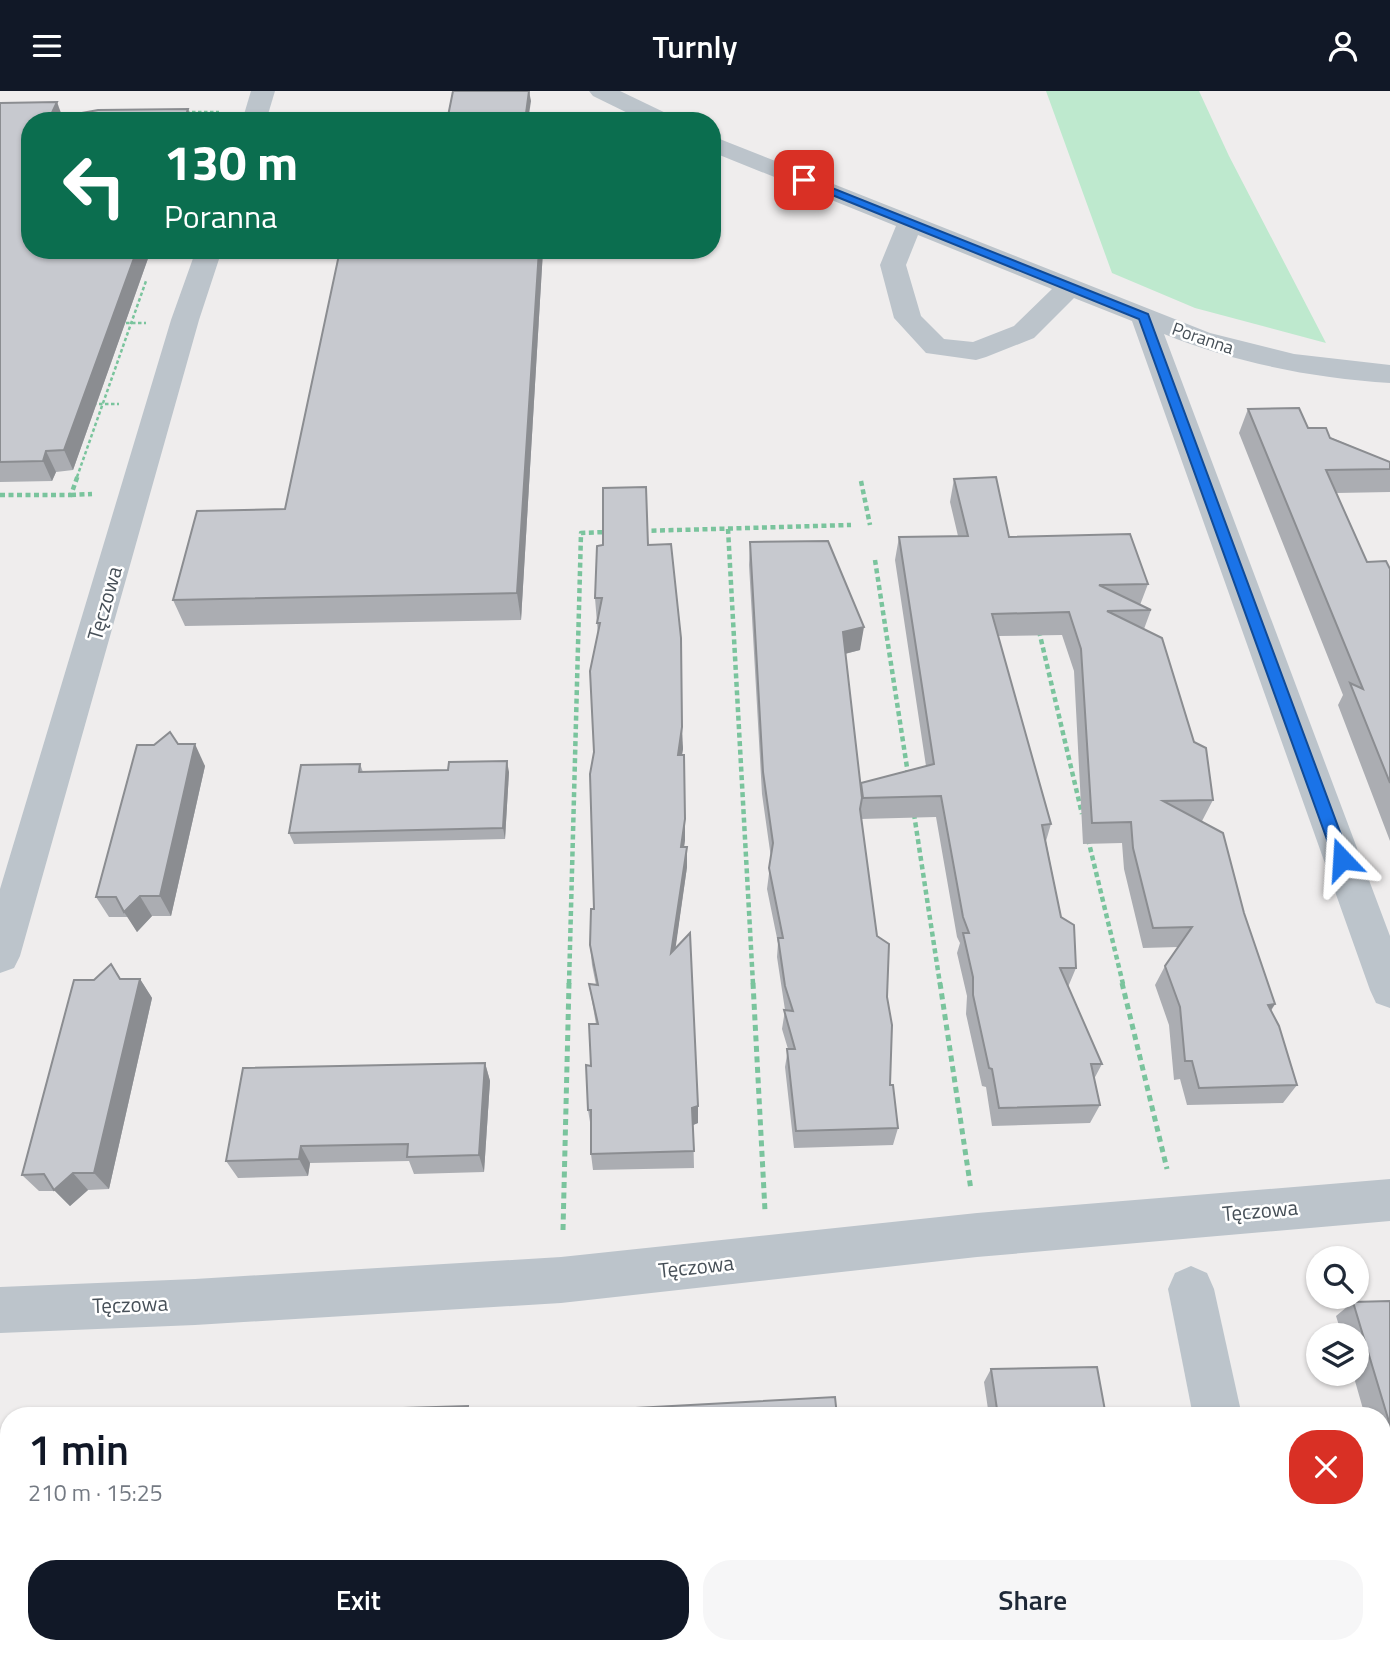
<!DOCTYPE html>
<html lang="en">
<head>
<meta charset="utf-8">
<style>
  :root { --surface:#fff; --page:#f6f6f7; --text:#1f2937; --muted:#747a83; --accent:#111827 }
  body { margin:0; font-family:"Titillium Web",sans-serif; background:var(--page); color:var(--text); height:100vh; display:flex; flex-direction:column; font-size:26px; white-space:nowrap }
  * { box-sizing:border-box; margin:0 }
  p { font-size:23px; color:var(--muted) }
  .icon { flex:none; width:38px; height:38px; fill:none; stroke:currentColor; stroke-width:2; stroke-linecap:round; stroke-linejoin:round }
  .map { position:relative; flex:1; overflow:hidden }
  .details { position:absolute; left:0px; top:1316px; width:1391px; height:247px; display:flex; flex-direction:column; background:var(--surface); border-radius:28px 28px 0 0; box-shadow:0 2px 5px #0004 }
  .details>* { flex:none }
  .guide { position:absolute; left:21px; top:21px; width:700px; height:147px; border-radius:28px; box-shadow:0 2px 5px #0004; background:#0b6e4f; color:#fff; overflow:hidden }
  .buttons { position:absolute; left:1306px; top:1155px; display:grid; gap:14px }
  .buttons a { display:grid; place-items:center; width:63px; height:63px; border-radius:50%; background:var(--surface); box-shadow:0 2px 5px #0004; font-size:35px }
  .pin { position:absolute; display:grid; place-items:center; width:60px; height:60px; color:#fff; margin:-30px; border-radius:14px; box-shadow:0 4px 10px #0006 }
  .me { position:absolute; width:77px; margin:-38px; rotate:340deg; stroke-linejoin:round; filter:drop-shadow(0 0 5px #0008) }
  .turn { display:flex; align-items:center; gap:24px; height:147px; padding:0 28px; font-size:32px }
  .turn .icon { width:91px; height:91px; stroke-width:2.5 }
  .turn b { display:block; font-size:49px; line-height:60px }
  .round { display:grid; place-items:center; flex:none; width:74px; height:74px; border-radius:28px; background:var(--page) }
  .headline { display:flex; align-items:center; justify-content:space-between; height:119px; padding:0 28px }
  h1 { font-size:42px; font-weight:600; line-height:52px; color:var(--accent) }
  .cta { display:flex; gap:14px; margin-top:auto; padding:14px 28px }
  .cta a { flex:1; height:80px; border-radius:28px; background:var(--accent); color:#fff; font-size:28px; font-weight:600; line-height:80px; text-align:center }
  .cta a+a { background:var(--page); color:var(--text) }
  header { display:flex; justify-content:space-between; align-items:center; height:91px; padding:0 28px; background:var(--accent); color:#fff; font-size:32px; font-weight:600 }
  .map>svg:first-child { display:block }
</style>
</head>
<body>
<header><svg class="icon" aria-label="menu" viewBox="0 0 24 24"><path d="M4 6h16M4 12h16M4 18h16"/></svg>Turnly<svg class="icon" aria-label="person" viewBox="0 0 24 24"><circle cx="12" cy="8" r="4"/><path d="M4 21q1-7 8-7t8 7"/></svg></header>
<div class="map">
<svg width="1390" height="1562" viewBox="0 0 1390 1562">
  <rect width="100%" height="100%" fill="#efeded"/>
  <!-- green -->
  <polygon fill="#bee9ce" points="1046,0 1199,0 1229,65 1326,252 1195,217 1112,182"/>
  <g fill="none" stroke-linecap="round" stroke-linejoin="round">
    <!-- path-far2 -->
    <g stroke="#7ac49d" stroke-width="2.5" stroke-dasharray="3.5 2.5" stroke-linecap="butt">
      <polyline points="186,21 219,21"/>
      <polyline points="144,163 167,163"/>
      <polyline points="120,232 146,232"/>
      <polyline points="93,313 119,313"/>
      <polyline points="77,386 146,190"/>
    </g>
    <!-- path-far1 -->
    <g stroke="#7ac49d" stroke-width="4.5" stroke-dasharray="5 3.5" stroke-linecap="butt">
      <polyline points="861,390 870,434"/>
      <polyline points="0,404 71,404 78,384"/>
      <polyline points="71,404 92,403"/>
      <polyline points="728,438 753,893"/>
      <polyline points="643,440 851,434"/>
      <polyline points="875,469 908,683"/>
      <polyline points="1039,540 1082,723"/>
      <polyline points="914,723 940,893"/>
      <polyline points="1088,748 1123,893"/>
      <polyline points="569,893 581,442 606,441"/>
    </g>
    <!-- path -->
    <g stroke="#7ac49d" stroke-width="5" stroke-dasharray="6 4.5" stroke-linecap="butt">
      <polyline points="753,892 765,1120"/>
      <polyline points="940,892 971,1099"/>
      <polyline points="1122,892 1167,1078"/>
      <polyline points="563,1139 569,892"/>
      <polyline points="0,1358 6,1335"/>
    </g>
    <!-- minor -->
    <g fill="#bcc4cb" fill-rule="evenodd">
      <polygon points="251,0 275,0 266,30 242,30"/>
      <polygon points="589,0 620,0 672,25 676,30 644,30 593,5"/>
      <path d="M712,45L1210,242L1294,263L1390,274V292C1313,287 1236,272 1164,243L1390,845V917L1376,912L1370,899L1132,230L1074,207L1034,247L986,266L976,269L926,262L894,227L880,174L896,135L712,61ZM918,144L1052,198L1014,235L973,251L944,248L921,225L906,174Z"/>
      <polygon points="196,159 222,159 199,229 20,865 14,877 0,882 0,798 171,229"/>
      <polygon points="1390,1088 1390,1130 977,1166 561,1212 195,1234 0,1242 0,1196 195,1188 561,1166 977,1122"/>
      <polygon points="1191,1175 1207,1182 1214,1198 1242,1325 1193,1325 1168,1198 1175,1182"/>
      <polygon points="897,1554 951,1554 952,1562 898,1562"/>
      <polygon points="1241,1554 1295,1554 1297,1562 1243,1562"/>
    </g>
  </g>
  <!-- wall -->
  <g fill="#abadb2">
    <polygon points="0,12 62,25 188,18 191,30 30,30 30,159 151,159 73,379 56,381 52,390 0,391"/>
    <polygon points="340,159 543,159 521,529 185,535 173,509 285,418"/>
    <polygon points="1248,318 1308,337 1390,371 1390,401 1336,402 1367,471 1390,478 1390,750 1338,614 1343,604 1239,342"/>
    <polygon points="954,388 1009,446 1148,493 1140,514 1151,519 1144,538 1213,709 1202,730 1201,730 1244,822 1275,913 1271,920 1297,994 1283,1012 1187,1014 1180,988 1174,989 1169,934 1155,894 1165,875 1178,856 1143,857 1124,778 1122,752 1083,753 1074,580 1062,544 998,545 1051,733 1046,750 1061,826 1076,877 1068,896 1102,973 1094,988 1100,1014 1090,1032 992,1035 986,996 982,995 966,923 967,905 957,862 960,852 957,846 936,726 861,728 877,845 887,906 890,994 898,1037 893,1054 794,1057 785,976 788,958 782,938 785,919 777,866 778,852 767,798 771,767 762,703 749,474 750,451 860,559 845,563 860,696 861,692 926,675 895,469 899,446 958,445 950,411"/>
    <polygon points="648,454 683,658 682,664 685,749 684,756 687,756 687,776 675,858 698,1015 698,1032 693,1034 694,1077 593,1079 591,1063 591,1037 588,1019 591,975 596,933 589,893 596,894 592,874 590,854 594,818 594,661 598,544 595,507"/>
    <polygon points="178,653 205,675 171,825 152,825 137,841 128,826 109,826 96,806"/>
    <polygon points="360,673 363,681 509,681 505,748 294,753 289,742"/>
    <polygon points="111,873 121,888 140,888 152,907 109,1098 88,1099 70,1115 55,1100 39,1100 22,1084"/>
    <polygon points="485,972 490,990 484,1081 414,1083 409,1070 310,1072 308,1085 238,1087 226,1070"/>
    <polygon points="1390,1210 1390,1408 1382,1383 1382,1325 1365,1325 1353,1283 1356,1283 1356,1244 1342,1244 1336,1225 1353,1211"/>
    <polygon points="991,1278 1106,1325 989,1325 984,1291"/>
  </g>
  <!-- shaded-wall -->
  <g fill="#8b8d91">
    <polygon points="529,0 531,10 528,30 525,30"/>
    <polygon points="57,11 64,30 49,28"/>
    <polygon points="188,18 191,30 184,30"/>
    <polygon points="137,159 151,159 73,379 64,359"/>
    <polygon points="539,159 543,159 521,529 517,502"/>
    <polygon points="46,360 56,381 52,390 43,370"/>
    <polygon points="864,536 860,559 840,564 843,541"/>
    <polygon points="682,636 683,658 678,685 678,664"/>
    <polygon points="195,653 205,675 171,825 160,805"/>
    <polygon points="507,670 509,681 505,748 503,737"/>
    <polygon points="685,728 685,749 681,776 681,756"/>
    <polygon points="687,756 687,776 672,882 671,862"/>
    <polygon points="140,805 152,825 137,841 124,821"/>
    <polygon points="140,888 152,907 109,1098 94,1082"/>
    <polygon points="1275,913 1262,931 1268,914"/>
    <polygon points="485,972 490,990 484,1081 479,1064"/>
    <polygon points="698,1015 698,1032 693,1034 692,1017"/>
    <polygon points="301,1055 310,1072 308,1085 299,1068"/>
    <polygon points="73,1082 88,1099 70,1115 54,1099"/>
    <polygon points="468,1315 471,1321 471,1325 467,1325"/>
  </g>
  <!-- building -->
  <g fill="#c7c9cf" stroke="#8b8d91" stroke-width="2">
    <polygon points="453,0 529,0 525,30 447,30"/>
    <polygon points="57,11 49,28 98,19 188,18 184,30 30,30 30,159 137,159 64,359 46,360 43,370 0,371 0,12"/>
    <polygon points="340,159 539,159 517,502 173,509 197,420 285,418"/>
    <polygon points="1299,317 1308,337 1326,337 1330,347 1390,371 1390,378 1326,379 1367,471 1386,470 1390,478 1390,692 1350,592 1363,598 1248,318"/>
    <polygon points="996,386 1009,446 1130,443 1148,493 1099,494 1151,519 1107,520 1162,547 1194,651 1206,657 1213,709 1163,710 1223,742 1244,822 1275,913 1268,914 1279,935 1297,994 1199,997 1192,970 1185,970 1180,916 1165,875 1192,836 1153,837 1133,757 1131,731 1092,732 1081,558 1069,521 992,523 1051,733 1042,734 1061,826 1074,834 1076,877 1060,877 1102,973 1091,973 1100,1014 999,1017 992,978 989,977 973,904 973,886 963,842 969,842 963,826 941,705 863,707 861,692 934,673 899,446 968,445 954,388"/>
    <polygon points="646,396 648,454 671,453 681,547 682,636 678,664 684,664 685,728 681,756 687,756 671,862 690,842 698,1015 692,1017 694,1060 591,1063 591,1019 588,1019 586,974 591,975 589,933 598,933 589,893 598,894 590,854 591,818 594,818 590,683 594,661 590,580 600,532 597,532 602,507 595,507 597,455 603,454 603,397"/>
    <polygon points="828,450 864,536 843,541 862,707 860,718 877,845 889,853 887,906 892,934 890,994 893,994 898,1037 796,1040 787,958 795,958 784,919 793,920 785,895 778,847 783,847 769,777 773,752 763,681 750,451"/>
    <polygon points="170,641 178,653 195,653 160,805 140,805 124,821 116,806 96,806 137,654 154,654"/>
    <polygon points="507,670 503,737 289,742 301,674 360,673 359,681 448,679 449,671"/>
    <polygon points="111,873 120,888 140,888 94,1082 73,1082 54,1099 44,1083 22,1084 74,889 94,889"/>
    <polygon points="485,972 479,1064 407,1066 408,1053 301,1055 299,1068 226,1070 243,977"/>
    <polygon points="1390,1210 1390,1334 1353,1211"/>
    <polygon points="1097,1276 1106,1325 998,1325 991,1278"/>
    <polygon points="835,1306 837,1325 544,1325 544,1322"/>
    <polygon points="468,1315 467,1325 135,1325"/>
  </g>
  <!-- route -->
  <polygon fill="#1a73e8" stroke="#114b97" stroke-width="2" points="800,87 807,87 1148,223 1350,768 1347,773 1336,773 1334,768 1139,228 800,91"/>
  <g text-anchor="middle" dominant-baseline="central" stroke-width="5" stroke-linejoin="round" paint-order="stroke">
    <!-- far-street labels -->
    <g font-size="18" fill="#475058" stroke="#fff">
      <text transform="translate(1203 247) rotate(19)">Poranna</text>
    </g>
    <!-- street labels -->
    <g font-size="21" fill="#475058" stroke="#fff">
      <text transform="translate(104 512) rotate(-74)">Tęczowa</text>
      <text transform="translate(1260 1119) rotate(-5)">Tęczowa</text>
      <text transform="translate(696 1175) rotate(-6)">Tęczowa</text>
      <text transform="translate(130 1213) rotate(-2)">Tęczowa</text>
    </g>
  </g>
</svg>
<div class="buttons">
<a><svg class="icon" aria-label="search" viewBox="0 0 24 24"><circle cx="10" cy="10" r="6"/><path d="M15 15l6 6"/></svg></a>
<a><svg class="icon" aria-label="layers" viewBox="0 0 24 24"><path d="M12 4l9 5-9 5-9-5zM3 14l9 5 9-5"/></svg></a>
</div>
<div class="pin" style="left:804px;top:89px;background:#d93025"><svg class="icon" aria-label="arrive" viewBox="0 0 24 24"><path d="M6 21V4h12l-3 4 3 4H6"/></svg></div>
<svg class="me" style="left:1342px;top:768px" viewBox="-20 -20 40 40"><path d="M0-17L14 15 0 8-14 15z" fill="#1a73e8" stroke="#fff" stroke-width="4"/></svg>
<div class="guide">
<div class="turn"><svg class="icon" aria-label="left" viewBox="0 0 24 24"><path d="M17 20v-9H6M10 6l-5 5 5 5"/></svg><div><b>130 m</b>Poranna</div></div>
</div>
<section class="details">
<div class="headline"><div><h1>1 min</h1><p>210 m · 15:25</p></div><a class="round" style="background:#d93025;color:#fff"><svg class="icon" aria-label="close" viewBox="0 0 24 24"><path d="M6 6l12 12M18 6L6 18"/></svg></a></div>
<div class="cta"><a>Exit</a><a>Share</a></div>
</section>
</div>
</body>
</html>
